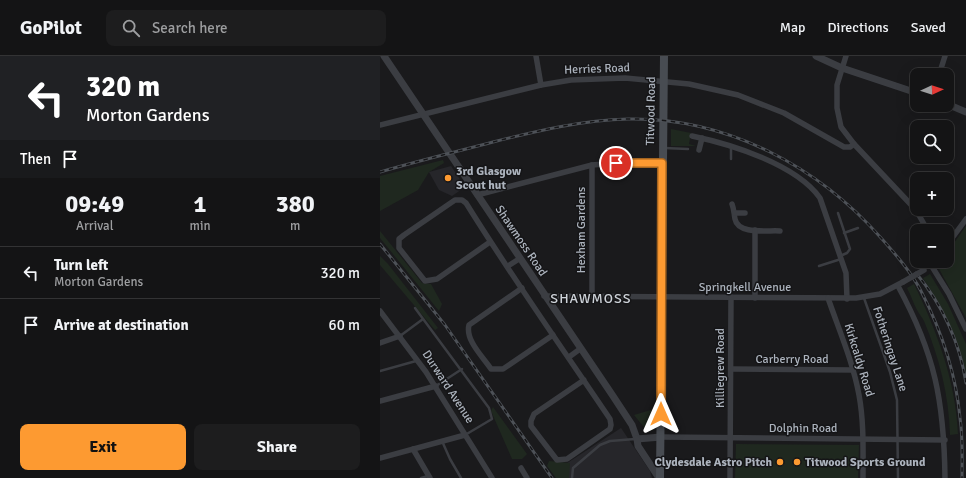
<!DOCTYPE html>
<html lang="en">
<head>
<meta charset="utf-8">
<style>
  :root { --surface:#141415; --page:#1d1d1e; --text:#f1f3f6; --muted:#9d9ea0; --line:#333334; --accent:#fd9a31 }
  body { margin:0; font-family:Signika,sans-serif; background:var(--page); color:var(--text); height:100vh; display:flex; flex-direction:column; font-size:15px; white-space:nowrap }
  * { box-sizing:border-box; margin:0 }
  p { font-size:13px; color:var(--muted) }
  .icon { flex:none; width:22px; height:22px; fill:none; stroke:currentColor; stroke-width:2; stroke-linecap:round; stroke-linejoin:round }
  .map { position:relative; flex:1; overflow:hidden }
  .panel { display:flex; flex-direction:column; background:var(--surface); width:380px }
  .panel>* { flex:none }
  .banner { background:#202124; color:#fff; overflow:hidden }
  .needle { width:26px; rotate:87deg }
  .tools { position:absolute; left:530px; top:12px; display:grid; gap:8px }
  .tools a { display:grid; place-items:center; width:44px; height:44px; border-radius:8px; background:var(--surface); box-shadow:0 4px 16px #0002,0 0 0 1px var(--line); font-size:20px }
  .pin { position:absolute; display:grid; place-items:center; width:34px; height:34px; color:#fff; margin:-17px; border:2px solid #fff; border-radius:50%; box-shadow:0 1px 4px #0007 }
  .me { position:absolute; width:44px; margin:-22px; rotate:0deg; stroke-linejoin:round; filter:drop-shadow(0 0 3px #0008) }
  .turn { display:flex; align-items:center; gap:14px; height:84px; padding:0 20px; font-size:18px }
  .turn .icon { width:52px; height:52px; stroke-width:2.5 }
  .turn b { display:block; font-size:28px; line-height:34px }
  .then { display:flex; align-items:center; height:38px; padding:0 20px; background:#0003; gap:8px; font-size:15px }
  .eta { display:flex; justify-content:space-evenly; align-items:center; height:68px; text-align:center }
  .eta b { font-size:24px; font-weight:700; line-height:28px }
  .button { display:flex; gap:8px; margin-top:auto; padding:8px 20px }
  .button a { flex:1; height:46px; border-radius:8px; background:var(--accent); color:#111; font-size:16px; font-weight:700; line-height:46px; text-align:center }
  .button a+a { background:var(--page); color:var(--text) }
  ul { padding:0; list-style:none }
  li { display:flex; align-items:center; gap:12px; height:52px; padding:0 20px; border-top:1px solid var(--line) }
  li div { flex:1 }
  li b { display:block; font-size:15px }
  li em { font-style:normal }
  header { display:flex; align-items:center; gap:24px; box-sizing:border-box; height:56px; padding:0 20px; background:var(--surface); border-bottom:1px solid var(--line) }
  header strong { font-size:19px }
  nav { display:flex; gap:22px; margin-inline-start:auto; font-size:14px }
  .search { width:280px; height:36px; background:var(--page); display:flex; align-items:center; gap:10px; box-sizing:border-box; padding:0 14px; border-radius:8px; color:var(--muted); font-size:15px }
  main { display:flex; flex:1; min-height:0 }
  .map>svg:first-child { display:block }
</style>
</head>
<body>
<header>
<strong>GoPilot</strong>
<div class="search"><svg class="icon" aria-label="search" viewBox="0 0 24 24"><circle cx="10" cy="10" r="6"/><path d="M15 15l6 6"/></svg>Search here</div>
<nav><a>Map</a><a>Directions</a><a>Saved</a></nav>
</header>
<main>
<section class="panel">
<div class="banner">
<div class="turn"><svg class="icon" aria-label="left" viewBox="0 0 24 24"><path d="M17 20v-9H6M10 6l-5 5 5 5"/></svg><div><b>320 m</b>Morton Gardens</div></div>
<div class="then">Then<svg class="icon" aria-label="arrive" viewBox="0 0 24 24"><path d="M6 21V4h12l-3 4 3 4H6"/></svg></div>
</div>
<div class="eta">
<div><b>09:49</b><p>Arrival</p></div>
<div><b>1</b><p>min</p></div>
<div><b>380</b><p>m</p></div>
</div>
<ul>
<li><svg class="icon" aria-label="left" viewBox="0 0 24 24"><path d="M17 20v-9H6M10 6l-5 5 5 5"/></svg><div><b>Turn left</b><p>Morton Gardens</p></div><em>320 m</em></li>
<li><svg class="icon" aria-label="arrive" viewBox="0 0 24 24"><path d="M6 21V4h12l-3 4 3 4H6"/></svg><div><b>Arrive at destination</b></div><em>60 m</em></li>
</ul>
<div class="button"><a>Exit</a><a>Share</a></div>
</section>
<div class="map">
<svg width="586" height="422" viewBox="0 0 586 422">
  <rect width="100%" height="100%" fill="#1a1a1c"/>
  <!-- built -->
  <g fill="#26262a">
    <polygon points="71,110 85,131 72,140 59,134 49,116"/>
    <polygon points="241,372 270,415 272,422 180,422 175,415"/>
  </g>
  <!-- green -->
  <g fill="#1f281f">
    <polygon points="291,73 311,77 309,88 316,90 291,90"/>
    <polygon points="63,104 64,107 49,116 38,134 0,155 0,120"/>
    <polygon points="586,170 586,262 558,211 562,205 567,205 567,197"/>
    <polygon points="0,175 42,227 51,228 62,248 59,255 0,182"/>
    <polygon points="0,200 8,208 58,272 55,274 0,209"/>
    <path d="M550,218L568,248L586,288V318C579,282 563,252 543,222Z"/>
    <path d="M534,228C557,275 576,326 578,378L570,379C569,339 559,301 544,265C542,261 539,258 537,254C533,247 531,239 527,232Z"/>
    <polygon points="113,351 147,398 142,403 132,403 111,355"/>
    <polygon points="274,353 274,374 267,375 254,359"/>
    <polygon points="356,388 479,389 478,422 355,422"/>
    <polygon points="169,405 190,407 189,422 176,422 167,410"/>
  </g>
  <g fill="none" stroke-linecap="round" stroke-linejoin="round">
    <!-- service -->
    <g stroke="#3b3d42" stroke-width="2.5">
      <polyline points="284,92 308,93"/>
      <polyline points="351,103 351,91"/>
      <polyline points="458,157 470,193 467,197 460,200"/>
      <polyline points="464,177 478,172"/>
      <polyline points="439,210 461,203"/>
      <polyline points="484,242 510,316 517,344 518,422"/>
      <polyline points="35,252 109,352 112,363 85,379"/>
      <polyline points="20,280 43,263"/>
      <polyline points="0,315 36,305"/>
      <polyline points="56,330 82,313"/>
      <polyline points="62,385 70,403 81,422"/>
      <polyline points="41,422 48,420"/>
      <polyline points="192,422 193,412 220,389 230,385 255,383"/>
    </g>
    <!-- minor -->
    <g stroke="#3b3d42" stroke-width="5.5">
      <polyline points="156,0 161,29"/>
      <polyline points="466,0 457,29 457,52 461,71 474,88 536,154 548,175"/>
      <polyline points="559,19 565,0"/>
      <polyline points="0,69 161,29 191,24 245,22 309,28 358,39 404,57 464,91 470,91 474,88"/>
      <path d="M312,80C350,88 416,108 440,142L466,217L467,243"/>
      <polyline points="319,94 322,82"/>
      <polyline points="97,139 212,109 248,106 282,107"/>
      <path d="M352,148C354,153 354,158 355,163C358,179 388,174 400,175"/>
      <polyline points="355,157 365,157"/>
      <polyline points="375,174 375,242"/>
      <path d="M110,186L57,223L45,225L19,192V183L24,179L75,144H82L86,147C132,221 182,292 230,363L231,369L230,373L187,403L177,404L151,370V365L154,358L204,324"/>
      <polyline points="567,189 586,163"/>
      <polyline points="551,205 551,209 569,238 586,273"/>
      <polyline points="128,210 139,203"/>
      <path d="M518,230C555,298 564,345 565,422"/>
      <path d="M142,232L89,269C85,284 103,301 111,313H123L173,279"/>
      <polyline points="164,240 476,242 500,238 523,226"/>
      <polyline points="212,240 212,109"/>
      <path d="M448,242C459,274 473,306 479,339C484,366 483,394 483,422"/>
      <polyline points="0,255 46,316 112,422"/>
      <polyline points="0,287 20,280"/>
      <polyline points="189,301 200,293"/>
      <polyline points="351,313 473,314"/>
      <polyline points="0,345 56,330"/>
      <polyline points="281,381 565,384"/>
      <polyline points="33,393 50,422"/>
      <polyline points="0,402 85,379"/>
      <polyline points="141,412 147,422"/>
      <polyline points="350,422 351,241"/>
    </g>
    <!-- tertiary -->
    <g stroke="#3b3d42" stroke-width="7">
      <polyline points="4,0 233,340 252,369 257,383 281,381"/>
      <polyline points="436,0 462,12 537,37"/>
      <polyline points="567,48 586,56"/>
      <polyline points="257,383 258,390 279,422"/>
    </g>
    <!-- secondary -->
    <polyline stroke="#484c52" stroke-width="8" points="280,422 284,0"/>
    <!-- rail casing -->
    <g stroke="#4d5157" stroke-width="3">
      <g id="rail">
        <path d="M0,116C38,105 75,96 113,86C157,75 202,64 248,63C347,61 439,111 502,183C517,200 531,216 541,235C561,274 576,318 580,362C583,381 582,402 582,422"/>
        <polyline points="0,188 65,269 172,422"/>
        <path d="M536,217C562,248 580,287 586,327"/>
      </g>
    </g>
    <!-- rail -->
    <use href="#rail" stroke="#151517" stroke-width="1.5" stroke-dasharray="4.5" stroke-linecap="butt"/>
    <!-- minor-bridge -->
    <polyline stroke="#3b3d42" stroke-width="5.5" points="523,226 544,214"/>
  </g>
  <g fill="none" stroke-linecap="round" stroke-linejoin="round">
    <!-- route casing -->
    <g stroke="#a46420" stroke-width="10">
      <polyline id="route" points="236,107 282,107 281,358"/>
    </g>
    <!-- route -->
    <use href="#route" stroke="#fd9a31" stroke-width="7"/>
  </g>
  <!-- markers -->
  <g fill="#fd9a31" stroke="#151517" stroke-width="1.5">
    <circle cx="68" cy="122" r="4"/>
    <circle cx="400" cy="406" r="4"/>
    <circle cx="417" cy="406" r="4"/>
  </g>
  <g text-anchor="middle" dominant-baseline="central" stroke-width="3" stroke-linejoin="round" paint-order="stroke">
    <!-- street labels -->
    <g font-size="12" fill="#acb3bd" stroke="#151517">
      <text transform="translate(217 13) rotate(-2)">Herries Road</text>
      <text transform="translate(271 55) rotate(-89)">Titwood Road</text>
      <text transform="translate(201 174) rotate(-90)">Hexham Gardens</text>
      <text transform="translate(141 185) rotate(56)">Shawmoss Road</text>
      <text x="365" y="231">Springkell Avenue</text>
      <text transform="translate(510 293) rotate(72)">Fotheringay Lane</text>
      <text x="412" y="303">Carberry Road</text>
      <text transform="translate(479 304) rotate(73)">Kirkcaldy Road</text>
      <text transform="translate(340 312) rotate(-90)">Killiegrew Road</text>
      <text transform="translate(68 331) rotate(57)">Durward Avenue</text>
      <text x="423" y="372">Dolphin Road</text>
    </g>
    <!-- poi labels -->
    <g font-size="12" font-weight="bold" fill="#acb3bd" stroke="#151517" text-anchor="start">
      <text x="76" y="115">3rd Glasgow<tspan x="76" dy="14">Scout hut</tspan></text>
      <text x="392" y="406" text-anchor="end">Clydesdale Astro Pitch</text>
      <text x="425" y="406">Titwood Sports Ground</text>
    </g>
    <!-- quarter labels -->
    <g font-size="14" letter-spacing="1" fill="#cdd2d8" stroke="#151517">
      <text x="211" y="242">SHAWMOSS</text>
    </g>
  </g>
</svg>
<div class="tools">
<a><svg class="needle" viewBox="-14 -14 28 28"><path d="M0-13l5 13h-10z" fill="#e53935"/><path d="M0 13l5-13h-10z" fill="#9d9ea0"/></svg></a>
<a><svg class="icon" aria-label="search" viewBox="0 0 24 24"><circle cx="10" cy="10" r="6"/><path d="M15 15l6 6"/></svg></a>
<a>+</a>
<a>−</a>
</div>
<div class="pin" style="left:236px;top:107px;background:#d93025"><svg class="icon" aria-label="arrive" viewBox="0 0 24 24"><path d="M6 21V4h12l-3 4 3 4H6"/></svg></div>
<svg class="me" style="left:281px;top:358px" viewBox="-20 -20 40 40"><path d="M0-17L14 15 0 8-14 15z" fill="#fd9a31" stroke="#fff" stroke-width="4"/></svg>
</div>
</main>
</body>
</html>
